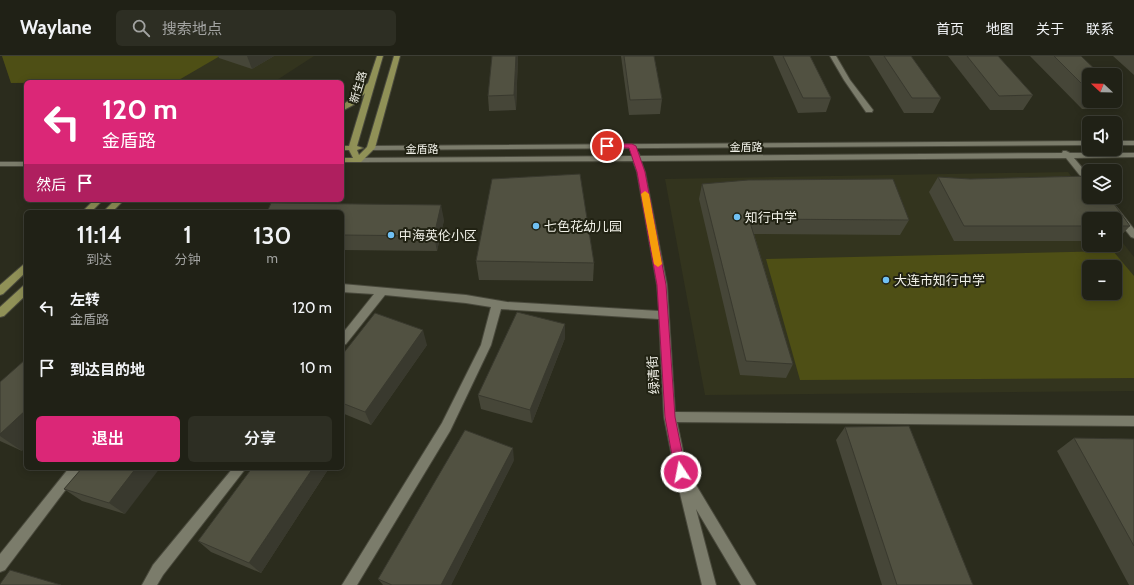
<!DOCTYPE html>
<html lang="zh">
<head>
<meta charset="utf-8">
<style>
  :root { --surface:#202116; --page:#2d2e23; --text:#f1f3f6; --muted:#a2a3a1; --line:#3d3e35; --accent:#db2777 }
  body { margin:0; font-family:Cabin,"Noto Sans SC",sans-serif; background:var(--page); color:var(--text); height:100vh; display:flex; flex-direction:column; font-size:15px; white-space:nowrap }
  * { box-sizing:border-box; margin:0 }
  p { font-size:13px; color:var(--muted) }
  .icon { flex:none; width:22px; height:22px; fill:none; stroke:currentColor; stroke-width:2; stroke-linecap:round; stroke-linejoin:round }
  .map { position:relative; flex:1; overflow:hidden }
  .panel { position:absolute; left:24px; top:154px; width:320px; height:260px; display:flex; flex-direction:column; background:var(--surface); border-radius:6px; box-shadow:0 2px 10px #0003,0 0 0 1px var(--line) }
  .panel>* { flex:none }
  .hud { position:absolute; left:24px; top:24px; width:320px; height:122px; border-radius:6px; box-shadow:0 2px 10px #0003,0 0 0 1px var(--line); background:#db2777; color:#fff; overflow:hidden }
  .needle { width:26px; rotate:292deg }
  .fabs { position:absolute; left:1082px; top:12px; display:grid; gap:8px }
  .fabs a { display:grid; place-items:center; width:40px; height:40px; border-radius:6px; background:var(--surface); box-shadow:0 2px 10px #0003,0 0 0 1px var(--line); font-size:20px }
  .pin { position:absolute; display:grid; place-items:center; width:34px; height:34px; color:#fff; margin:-17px; border:2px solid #fff; border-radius:50%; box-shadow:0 1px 4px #0007 }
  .me { position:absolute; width:44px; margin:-22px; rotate:349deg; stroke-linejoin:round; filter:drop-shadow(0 0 3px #0008) }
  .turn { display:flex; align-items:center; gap:14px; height:84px; padding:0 12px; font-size:18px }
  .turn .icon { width:52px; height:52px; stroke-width:2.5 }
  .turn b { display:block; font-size:28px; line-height:34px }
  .then { display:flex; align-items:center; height:38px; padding:0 12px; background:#0003; gap:8px; font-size:15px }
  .eta { display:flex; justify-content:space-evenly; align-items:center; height:68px; text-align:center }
  .eta b { font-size:24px; font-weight:600; line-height:28px }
  .button { display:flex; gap:8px; margin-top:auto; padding:8px 12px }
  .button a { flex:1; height:46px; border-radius:6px; background:var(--accent); color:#fff; font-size:16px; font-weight:600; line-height:46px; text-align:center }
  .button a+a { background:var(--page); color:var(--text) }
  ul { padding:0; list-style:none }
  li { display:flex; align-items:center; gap:12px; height:60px; padding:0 12px }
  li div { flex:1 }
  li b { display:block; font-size:15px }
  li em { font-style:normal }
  header { display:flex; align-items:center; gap:24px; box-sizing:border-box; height:56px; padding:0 20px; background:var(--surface); border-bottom:1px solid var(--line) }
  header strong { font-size:19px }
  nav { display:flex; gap:22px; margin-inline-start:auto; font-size:14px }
  .search { width:280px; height:36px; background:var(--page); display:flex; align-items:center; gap:10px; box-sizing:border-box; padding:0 14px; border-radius:6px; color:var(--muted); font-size:15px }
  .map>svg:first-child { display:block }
</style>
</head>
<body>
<header>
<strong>Waylane</strong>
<div class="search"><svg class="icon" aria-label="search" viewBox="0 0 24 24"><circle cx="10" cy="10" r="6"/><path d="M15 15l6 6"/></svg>搜索地点</div>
<nav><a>首页</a><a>地图</a><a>关于</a><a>联系</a></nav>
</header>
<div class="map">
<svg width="1134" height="529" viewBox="0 0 1134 529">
  <rect width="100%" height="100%" fill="#2b2c1d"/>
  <!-- built -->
  <g fill="#33341e" fill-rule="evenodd">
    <polygon points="2,0 314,0 277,24 11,27"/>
    <path d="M1068,116L1104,163H1089V189H1115V177L1134,201V335L705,339L665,123ZM1089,211H1115V237H1089Z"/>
  </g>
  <!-- green -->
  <g fill="#4e4f15" fill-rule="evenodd">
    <polygon points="2,0 220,0 177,25 11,27"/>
    <path d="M1113,195L1134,220V322L800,324L766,203ZM1089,211H1115V237H1089Z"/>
  </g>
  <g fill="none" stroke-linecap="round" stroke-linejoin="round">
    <!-- street casing -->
    <g stroke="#49493c" stroke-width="2">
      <g id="street">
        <polygon points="830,0 836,0 850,24 873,54 872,56 866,56 844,24"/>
        <polygon points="1089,85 1089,89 371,94 367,92 371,90"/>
        <rect x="1115" y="85" width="19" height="4"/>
        <polygon points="1063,95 1066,95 1070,97 1134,97 1134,101 1074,102 1089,120 1089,128 1086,127 1066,102 641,105 645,116 667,229 675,356 1134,360 1134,370 677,366 687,414 756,529 741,529 696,453 716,529 702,529 677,425 678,422 675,416 664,361 659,263 501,253 491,289 450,375 357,529 342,529 442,367 481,289 491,251 466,247 385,239 346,288 342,289 342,278 374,238 342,236 342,228 466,239 507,246 659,255 657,229 637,116 633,105 358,106 354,104 355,102 632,100 632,96 638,96 640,100 1062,97"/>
        <rect x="0" y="106" width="26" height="4"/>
        <polygon points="1099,141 1108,141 1134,173 1134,182 1131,181"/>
        <polygon points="69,412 82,412 5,514 0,516 0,498"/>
        <polygon points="233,412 246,412 163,519 157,529 142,529 153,509"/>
      </g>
    </g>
    <!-- secondary casing -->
    <g stroke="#49493c" stroke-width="2">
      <g id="secondary">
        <polygon points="377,0 383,0 357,90 363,92 357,94 359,99 367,91 394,0 400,0 375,92 361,106 342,106 342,102 353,102 349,94 342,94 342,90 349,90 365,37 355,48 342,55 342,50 368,27"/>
        <polygon points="94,144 103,144 91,156 82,156"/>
        <polygon points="115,144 124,144 112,156 103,156"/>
        <polygon points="26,208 26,216 3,238 0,239 0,229 23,209"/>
        <polygon points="26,229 26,239 4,260 0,261 0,251 23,230"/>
      </g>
    </g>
    <!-- street -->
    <use href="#street" fill="#7b7c6b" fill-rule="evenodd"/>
    <!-- secondary -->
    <use href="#secondary" fill="#909157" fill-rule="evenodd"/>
  </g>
  <!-- wall -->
  <g fill="#464638">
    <polygon points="218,0 274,0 252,13 219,2"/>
    <polygon points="518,0 516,54 489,55 488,40"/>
    <polygon points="621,0 654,0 662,43 660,58 629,59"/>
    <polygon points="773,0 810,0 831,42 826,56 798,57"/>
    <polygon points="869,0 911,0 941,42 933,57 904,57"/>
    <polygon points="948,0 998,0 1033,39 1023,54 990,54"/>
    <polygon points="1030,0 1081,0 1089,19 1089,45 1115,45 1115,32 1121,38 1110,53 1082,53"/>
    <polygon points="1113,0 1134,0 1134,19"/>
    <polygon points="1089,120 1089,141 1109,141 1130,170 1116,185 1115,185 1115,163 1089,163 1089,185 954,185 929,136 938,121 970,123"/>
    <polygon points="702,128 909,164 900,179 754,178 793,308 786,322 740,319 699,143"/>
    <polygon points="342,156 444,164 437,195 342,194"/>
    <polygon points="476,205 594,207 593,225 479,224"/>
    <polygon points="565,282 532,367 481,353 478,339"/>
    <polygon points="427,289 371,369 342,357 342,299"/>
    <polygon points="0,326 22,395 0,385"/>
    <polygon points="845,371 973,529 882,529 836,384"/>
    <polygon points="1074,382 1134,383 1134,529 1129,529 1057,395"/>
    <polygon points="514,404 451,529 383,529 378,523"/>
    <polygon points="82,412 125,458 82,445 64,433"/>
    <polygon points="252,412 329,412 261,517 211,496 198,485"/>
  </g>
  <!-- shaded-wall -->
  <g fill="#39392e">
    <polygon points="247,0 274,0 252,13"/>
    <polygon points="516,0 518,0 516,54 514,39"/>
    <polygon points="441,149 444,164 437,195 434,180"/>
    <polygon points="565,268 565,282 532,367 530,354"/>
    <polygon points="423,274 427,289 371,369 365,356"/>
    <polygon points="26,354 26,391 22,395 0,380 0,378"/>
    <polygon points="513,392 514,404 451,529 441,529"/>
    <polygon points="136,412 160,412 125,458 109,447"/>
    <polygon points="313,412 329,412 261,517 249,507"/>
  </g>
  <!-- building -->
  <g fill="#515141" stroke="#39392e">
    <polygon points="492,0 516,0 514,39 488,40"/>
    <polygon points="624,0 654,0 662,43 630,44"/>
    <polygon points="783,0 810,0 831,42 803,42"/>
    <polygon points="884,0 911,0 941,42 912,42"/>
    <polygon points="967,0 998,0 1033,39 999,40"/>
    <polygon points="1054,0 1081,0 1101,19 1089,19 1089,35"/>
    <polygon points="1115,32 1121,38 1115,38"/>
    <polygon points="580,118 594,207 476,205 492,123"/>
    <polygon points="1089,120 1089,141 1109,141 1130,170 1115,170 1115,163 1089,163 1089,170 964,170 938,121 970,123"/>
    <polygon points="893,123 909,164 749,163 793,308 746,305 702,128 748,124"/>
    <polygon points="271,147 441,149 434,180 342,179 342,156 267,156"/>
    <polygon points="517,256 565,268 530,354 478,339"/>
    <polygon points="375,257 423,274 365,356 342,347 342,299"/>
    <polygon points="26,303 26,354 0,378 0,326"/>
    <polygon points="909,370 973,529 897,529 845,371"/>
    <polygon points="465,374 513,392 441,529 392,529 378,523"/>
    <polygon points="1074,382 1134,383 1134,490"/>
    <polygon points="82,412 136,412 109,447 64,433"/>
    <polygon points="252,412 313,412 249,507 198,485"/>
    <polygon points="10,514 61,529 0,529 0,528"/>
  </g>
  <!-- route -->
  <polygon fill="#db2777" stroke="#8e194d" points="632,88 636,90 645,116 666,229 675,361 686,416 685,419 681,421 677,419 675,416 665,361 657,229 637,116 629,92 607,92 603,90 607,88"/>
  <!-- slow -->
  <polygon fill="#f59e0b" points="645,135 649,138 662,208 658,211 654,208 641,138"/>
  <!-- markers -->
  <g fill="#70c1f4" stroke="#212213" stroke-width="1.5">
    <circle cx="737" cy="161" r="4"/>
    <circle cx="536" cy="170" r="4"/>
    <circle cx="391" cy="179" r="4"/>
    <circle cx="886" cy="224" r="4"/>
  </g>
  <g text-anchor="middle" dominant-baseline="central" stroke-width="4" stroke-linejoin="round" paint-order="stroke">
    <!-- far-street labels -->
    <g font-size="11" fill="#f1f1e8" stroke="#212213">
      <text transform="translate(358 31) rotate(-73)">新生路</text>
      <text x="746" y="91">金盾路</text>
      <text x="422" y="93">金盾路</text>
    </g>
    <!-- poi labels -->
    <g font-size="13" fill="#f1f1e8" stroke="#212213" text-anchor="start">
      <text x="745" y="161">知行中学</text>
      <text x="544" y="170">七色花幼儿园</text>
      <text x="399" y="179">中海英伦小区</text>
      <text x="894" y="224">大连市知行中学</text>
    </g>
    <!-- street labels -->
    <g font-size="13" fill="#f1f1e8" stroke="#212213">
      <text transform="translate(653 319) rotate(-94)">绿清街</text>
    </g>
  </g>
</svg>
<div class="fabs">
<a><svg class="needle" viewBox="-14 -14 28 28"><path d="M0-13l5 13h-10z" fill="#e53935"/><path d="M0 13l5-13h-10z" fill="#a2a3a1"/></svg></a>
<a><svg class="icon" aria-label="sound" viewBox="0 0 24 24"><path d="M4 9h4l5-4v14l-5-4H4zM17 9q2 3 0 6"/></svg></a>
<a><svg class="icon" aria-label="layers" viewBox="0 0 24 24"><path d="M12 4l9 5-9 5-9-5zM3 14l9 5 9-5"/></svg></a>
<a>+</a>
<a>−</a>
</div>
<div class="pin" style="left:607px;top:90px;background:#d93025"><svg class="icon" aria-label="arrive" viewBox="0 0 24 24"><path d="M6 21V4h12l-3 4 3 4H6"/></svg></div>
<svg class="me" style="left:681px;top:416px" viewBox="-20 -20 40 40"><circle r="17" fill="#db2777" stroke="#fff" stroke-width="3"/><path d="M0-11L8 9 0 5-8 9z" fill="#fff"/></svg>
<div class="hud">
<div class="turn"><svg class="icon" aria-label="left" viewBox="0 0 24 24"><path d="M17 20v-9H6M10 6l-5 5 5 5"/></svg><div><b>120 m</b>金盾路</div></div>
<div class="then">然后<svg class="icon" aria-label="arrive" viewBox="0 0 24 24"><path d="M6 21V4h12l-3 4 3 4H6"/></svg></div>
</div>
<section class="panel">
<div class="eta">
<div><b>11:14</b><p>到达</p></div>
<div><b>1</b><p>分钟</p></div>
<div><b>130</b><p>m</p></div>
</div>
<ul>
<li><svg class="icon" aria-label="left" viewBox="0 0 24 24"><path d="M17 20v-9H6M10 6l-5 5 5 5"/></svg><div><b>左转</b><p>金盾路</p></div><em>120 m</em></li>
<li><svg class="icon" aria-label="arrive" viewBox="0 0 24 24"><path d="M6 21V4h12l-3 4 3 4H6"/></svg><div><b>到达目的地</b></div><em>10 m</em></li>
</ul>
<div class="button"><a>退出</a><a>分享</a></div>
</section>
</div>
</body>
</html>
